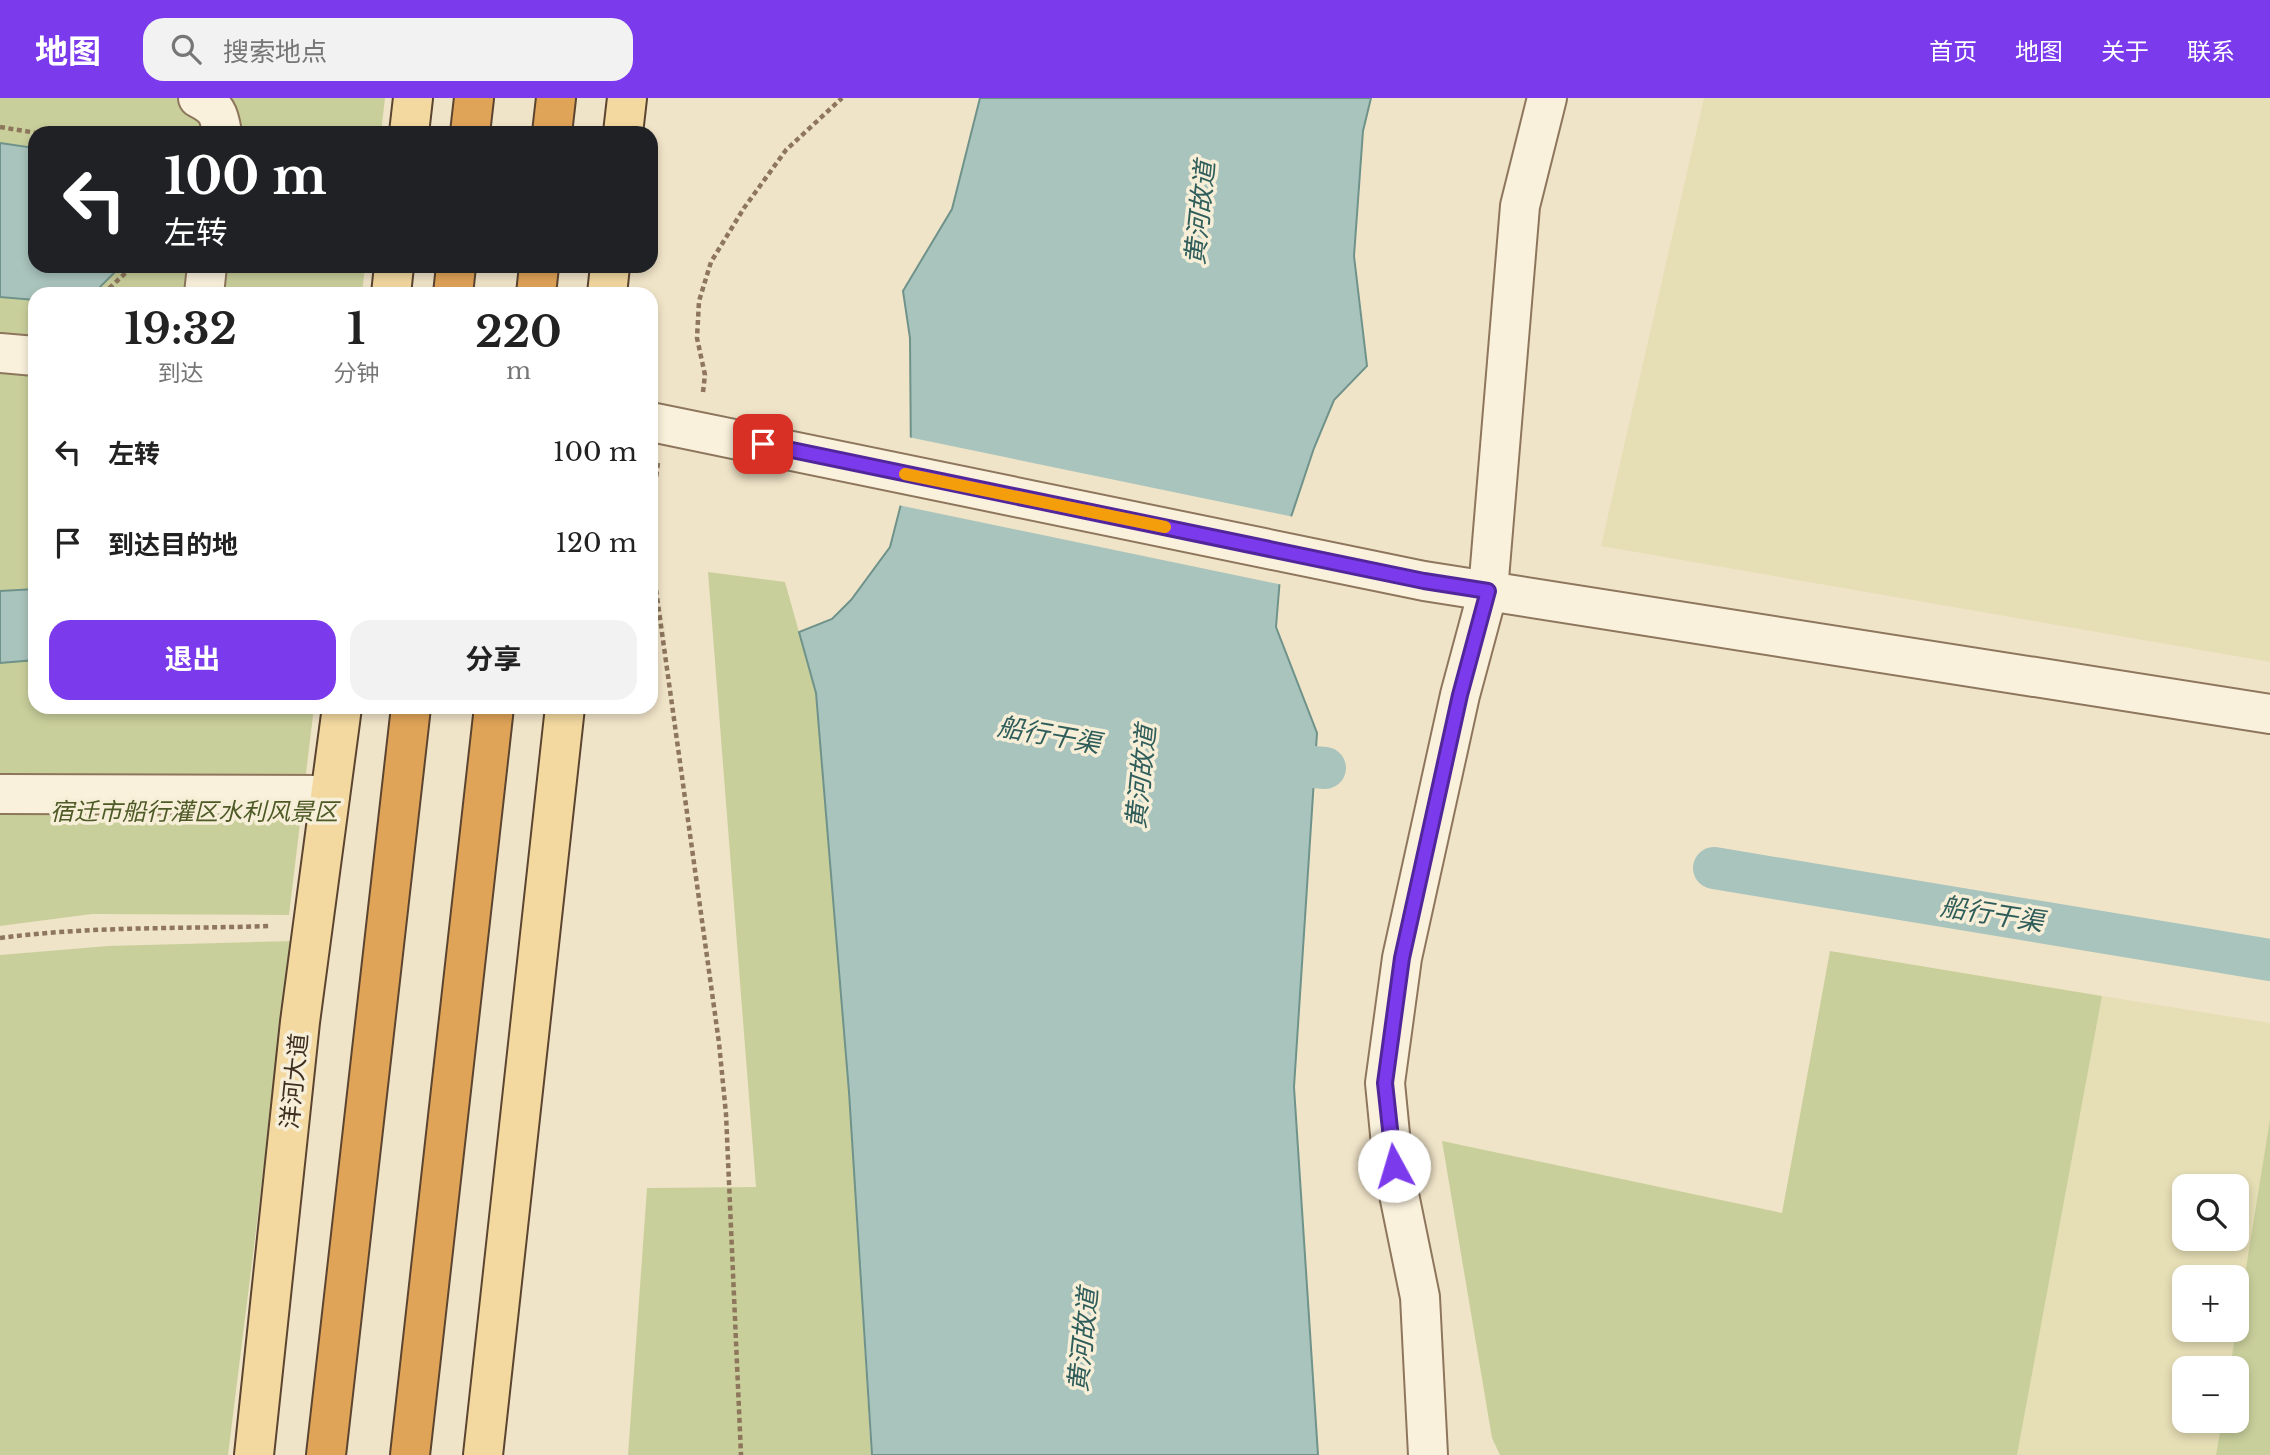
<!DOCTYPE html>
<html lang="zh">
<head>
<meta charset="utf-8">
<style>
  :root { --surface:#fff; --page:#f2f2f2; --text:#222; --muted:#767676; --accent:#7c3aed }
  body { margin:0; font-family:"Libre Baskerville","Noto Sans SC",serif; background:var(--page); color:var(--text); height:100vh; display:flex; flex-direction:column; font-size:26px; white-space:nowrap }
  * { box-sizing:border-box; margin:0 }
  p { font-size:23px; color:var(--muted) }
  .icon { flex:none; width:38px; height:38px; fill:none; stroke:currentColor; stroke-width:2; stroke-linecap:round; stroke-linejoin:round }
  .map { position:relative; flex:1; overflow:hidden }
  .details { position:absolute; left:28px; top:189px; width:630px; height:427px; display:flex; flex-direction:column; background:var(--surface); border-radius:21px; box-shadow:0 4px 10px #0003 }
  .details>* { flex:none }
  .top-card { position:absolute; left:28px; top:28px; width:630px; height:147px; border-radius:21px; box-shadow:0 4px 10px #0003; background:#202124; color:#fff; overflow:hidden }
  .buttons { position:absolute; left:2172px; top:1076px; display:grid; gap:14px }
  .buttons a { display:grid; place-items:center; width:77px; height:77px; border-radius:14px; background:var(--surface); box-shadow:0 4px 10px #0003; font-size:35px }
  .pin { position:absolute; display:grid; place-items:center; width:60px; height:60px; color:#fff; margin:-30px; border-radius:14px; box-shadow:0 4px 10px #0006 }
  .me { position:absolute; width:77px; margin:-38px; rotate:354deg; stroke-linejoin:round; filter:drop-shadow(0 0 5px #0008) }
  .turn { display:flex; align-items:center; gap:24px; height:147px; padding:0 21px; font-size:32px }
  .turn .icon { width:91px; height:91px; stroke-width:2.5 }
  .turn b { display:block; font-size:49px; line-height:60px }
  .eta { display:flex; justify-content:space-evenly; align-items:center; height:119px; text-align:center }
  .eta b { font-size:42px; font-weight:700; line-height:49px }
  .button { display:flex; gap:14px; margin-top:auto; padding:14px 21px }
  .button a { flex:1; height:80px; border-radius:21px; background:var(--accent); color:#fff; font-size:28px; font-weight:700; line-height:80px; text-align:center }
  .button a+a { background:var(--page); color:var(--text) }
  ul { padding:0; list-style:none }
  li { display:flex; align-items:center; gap:21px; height:91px; padding:0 21px }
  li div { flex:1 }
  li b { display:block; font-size:26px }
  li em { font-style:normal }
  header { display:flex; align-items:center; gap:42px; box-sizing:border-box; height:98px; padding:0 35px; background:var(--accent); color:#fff }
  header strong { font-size:33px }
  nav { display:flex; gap:38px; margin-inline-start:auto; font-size:24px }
  .search { width:490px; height:63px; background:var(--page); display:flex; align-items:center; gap:18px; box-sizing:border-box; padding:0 24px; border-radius:21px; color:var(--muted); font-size:26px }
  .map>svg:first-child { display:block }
</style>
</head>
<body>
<header>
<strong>地图</strong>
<div class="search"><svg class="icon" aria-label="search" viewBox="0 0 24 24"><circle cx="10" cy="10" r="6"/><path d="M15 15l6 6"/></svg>搜索地点</div>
<nav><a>首页</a><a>地图</a><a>关于</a><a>联系</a></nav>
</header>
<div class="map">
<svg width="2270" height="1357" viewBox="0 0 2270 1357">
  <rect width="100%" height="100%" fill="#f0e4c8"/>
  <!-- farmland -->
  <g fill="#e6deb5" fill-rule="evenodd">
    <polygon points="1704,0 2270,0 2270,564 1601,448"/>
    <path d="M2102,898L2270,925V1021L2237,1231L2236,1180H2184V1232H2236L2230,1270H2184V1323H2222L2216,1357H2017ZM2184,1088H2236V1141H2184Z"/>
  </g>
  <!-- green -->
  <g fill="#c9cf9b">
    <polygon points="0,0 385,0 381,35 35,35 35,168 365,168 362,196 35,196 35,609 314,609 289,817 92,816 0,828"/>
    <polygon points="708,474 785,484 816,595 849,994 871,1357 628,1357 647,1090 756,1089"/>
    <polygon points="292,843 228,1357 0,1357 0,857 108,848"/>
    <polygon points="1830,853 2102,898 2017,1357 1500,1357 1492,1340 1442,1043 1782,1115"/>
    <polygon points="2270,1021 2270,1357 2216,1357 2222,1323 2236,1323 2236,1270 2230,1270"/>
  </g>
  <!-- water -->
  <g fill="#a9c4bc" stroke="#6f938a" stroke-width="2">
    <polygon points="980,0 1371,0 1363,33 1354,158 1367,268 1334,302 1314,350 1283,443 1276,529 1317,635 1294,989 1318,1357 872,1357 849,994 816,595 799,534 832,521 851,502 890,449 911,367 910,240 903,193 952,111"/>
    <polygon points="0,45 35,50 35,168 121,168 96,193 89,196 35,196 35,202 0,199"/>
    <polygon points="35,491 35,562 0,565 0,493"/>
  </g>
  <!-- pier -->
  <polygon fill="#f0e4c8" points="908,339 1294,419 1286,443 1283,487 898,407 908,367"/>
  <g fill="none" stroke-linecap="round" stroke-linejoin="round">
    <!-- canal -->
    <g stroke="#a9c4bc" stroke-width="42">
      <polyline points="1256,664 1325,670"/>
      <polyline points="1714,770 2270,862"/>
    </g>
    <!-- minor casing -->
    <g stroke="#8d765c" stroke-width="42">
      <g id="minor">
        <path d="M198,0C217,10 219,15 222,35"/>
        <polyline points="204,196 207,168"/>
        <polyline points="0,255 35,258"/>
        <polyline points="651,324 1424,483 2270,616"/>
        <polyline points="0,696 330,697"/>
        <polyline points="1428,1357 1420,1199 1393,1067 1385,985 1402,860 1460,597 1488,493 1520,108 1547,0"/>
      </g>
    </g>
    <!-- major casing -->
    <g stroke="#5b4430" stroke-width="42">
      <g id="major">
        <polyline points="409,35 413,0"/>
        <polyline points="623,35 627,0"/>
        <polyline points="391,196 394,168"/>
        <polyline points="607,196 610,168"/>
        <polyline points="254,1357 300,924 342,609"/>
        <polyline points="483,1357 565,609"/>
      </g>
    </g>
    <!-- highway casing -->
    <g stroke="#5b4430" stroke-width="42">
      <g id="highway">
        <polyline points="470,35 474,0"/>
        <polyline points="552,35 556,0"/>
        <polyline points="453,196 456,168"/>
        <polyline points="536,196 539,168"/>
        <polyline points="326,1357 411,609"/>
        <polyline points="410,1357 494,609"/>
      </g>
    </g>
    <!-- path -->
    <g stroke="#8d765c" stroke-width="4.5" stroke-dasharray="5 3.5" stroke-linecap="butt">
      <polyline points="0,29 37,35 63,35"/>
      <polyline points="103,196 133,168"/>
      <polyline points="703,294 705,277 697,240 699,203 711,164 744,110 786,52 842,0"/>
      <polyline points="658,365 652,411 653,470 719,945 726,1016 741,1357"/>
      <path d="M0,840C90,828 181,831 271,828"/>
    </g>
    <!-- minor -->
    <use href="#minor" stroke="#faf1dc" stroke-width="38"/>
    <!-- major -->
    <use href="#major" stroke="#f3d9a0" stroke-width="38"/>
    <!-- highway -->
    <use href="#highway" stroke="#e0a458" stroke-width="38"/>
  </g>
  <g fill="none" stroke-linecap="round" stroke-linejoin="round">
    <!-- route casing -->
    <g stroke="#51269a" stroke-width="18">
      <polyline id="route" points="763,346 1424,483 1488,493 1460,597 1402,860 1385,985 1394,1068"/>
    </g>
    <!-- route -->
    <use href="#route" stroke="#7c3aed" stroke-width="12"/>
    <!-- slow -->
    <polyline stroke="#f59e0b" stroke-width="12" points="905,376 1165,429"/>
  </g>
  <g text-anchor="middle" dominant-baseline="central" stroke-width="7" stroke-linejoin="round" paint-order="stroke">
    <!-- park labels -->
    <g font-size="24" font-style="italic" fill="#4d5a26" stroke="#f7eed8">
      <text x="194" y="713">宿迁市船行灌区水利风景区</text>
    </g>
    <!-- street labels -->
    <g font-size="24" fill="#3d2e20" stroke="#f7eed8">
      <text transform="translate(294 983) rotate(-84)">洋河大道</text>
    </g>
    <!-- water labels -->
    <g font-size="26" font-style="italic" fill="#2f5d5a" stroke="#f7eed8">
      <text transform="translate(1200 115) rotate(-84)">黄河故道</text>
      <text transform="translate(1049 637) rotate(10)">船行干渠</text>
      <text transform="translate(1141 679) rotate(-84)">黄河故道</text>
      <text transform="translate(1992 816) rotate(9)">船行干渠</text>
      <text transform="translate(1083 1242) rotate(-84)">黄河故道</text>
    </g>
  </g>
</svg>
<div class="buttons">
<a><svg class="icon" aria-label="search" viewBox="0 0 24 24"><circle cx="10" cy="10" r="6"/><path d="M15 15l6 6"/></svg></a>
<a>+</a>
<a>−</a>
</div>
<div class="pin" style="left:763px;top:346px;background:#d93025"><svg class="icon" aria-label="arrive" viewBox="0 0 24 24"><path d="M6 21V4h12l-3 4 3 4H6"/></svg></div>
<svg class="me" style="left:1394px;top:1068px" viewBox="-20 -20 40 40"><circle r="19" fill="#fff"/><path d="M0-13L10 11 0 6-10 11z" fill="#7c3aed"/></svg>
<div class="top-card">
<div class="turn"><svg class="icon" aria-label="left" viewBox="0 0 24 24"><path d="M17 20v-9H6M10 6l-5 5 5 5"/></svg><div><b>100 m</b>左转</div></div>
</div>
<section class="details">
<div class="eta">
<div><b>19:32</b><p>到达</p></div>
<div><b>1</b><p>分钟</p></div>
<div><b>220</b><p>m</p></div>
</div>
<ul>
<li><svg class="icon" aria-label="left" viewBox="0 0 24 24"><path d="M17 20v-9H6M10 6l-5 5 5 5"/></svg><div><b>左转</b></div><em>100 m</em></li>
<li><svg class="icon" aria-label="arrive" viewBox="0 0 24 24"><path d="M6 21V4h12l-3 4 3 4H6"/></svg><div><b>到达目的地</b></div><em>120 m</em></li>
</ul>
<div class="button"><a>退出</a><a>分享</a></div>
</section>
</div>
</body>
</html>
